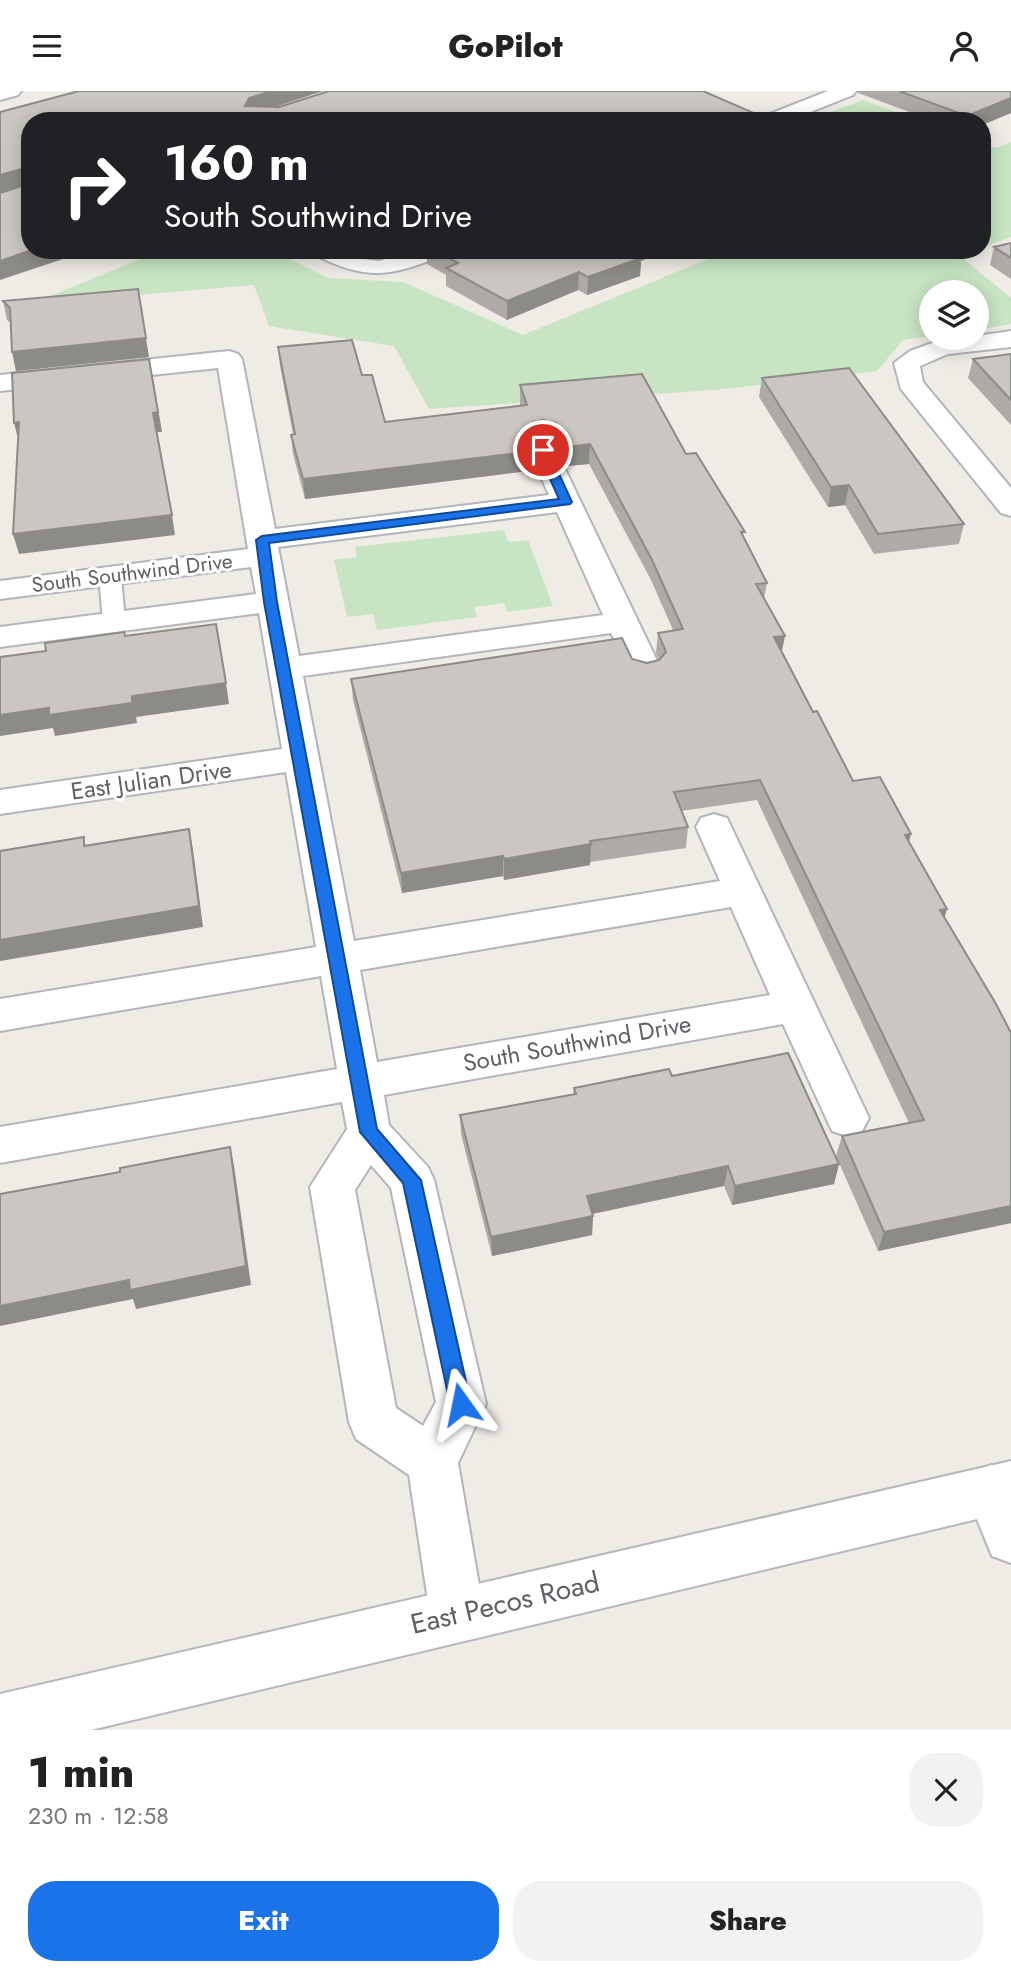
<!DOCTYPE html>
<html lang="en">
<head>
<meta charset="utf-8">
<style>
  :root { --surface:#fff; --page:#f2f2f2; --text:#222; --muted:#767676; --accent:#1a73e8 }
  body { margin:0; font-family:Jost,sans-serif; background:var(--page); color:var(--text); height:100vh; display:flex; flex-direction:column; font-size:26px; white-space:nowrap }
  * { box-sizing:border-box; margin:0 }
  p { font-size:23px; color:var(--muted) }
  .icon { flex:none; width:38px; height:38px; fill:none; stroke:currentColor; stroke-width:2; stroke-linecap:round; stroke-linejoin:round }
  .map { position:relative; height:1639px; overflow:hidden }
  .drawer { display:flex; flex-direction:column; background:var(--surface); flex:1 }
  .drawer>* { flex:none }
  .top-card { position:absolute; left:21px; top:21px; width:970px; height:147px; border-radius:28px; box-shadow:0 4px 18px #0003; background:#202124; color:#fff; overflow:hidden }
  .tools { position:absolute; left:919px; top:189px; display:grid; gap:14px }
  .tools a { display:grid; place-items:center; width:70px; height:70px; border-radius:50%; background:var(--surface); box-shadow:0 4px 18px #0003; font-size:35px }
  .pin { position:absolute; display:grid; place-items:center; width:60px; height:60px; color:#fff; margin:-30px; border:4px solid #fff; border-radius:50%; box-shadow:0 2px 7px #0007 }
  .me { position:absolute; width:77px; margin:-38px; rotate:348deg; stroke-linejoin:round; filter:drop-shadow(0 0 5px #0008) }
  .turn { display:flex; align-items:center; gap:24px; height:147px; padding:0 28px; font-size:32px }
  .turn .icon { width:91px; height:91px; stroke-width:2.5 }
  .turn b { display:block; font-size:49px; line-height:60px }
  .round { display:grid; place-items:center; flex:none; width:74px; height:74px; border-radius:28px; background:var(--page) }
  .headline { display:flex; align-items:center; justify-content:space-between; height:119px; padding:0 28px }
  h1 { font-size:42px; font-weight:800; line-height:52px }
  .action { display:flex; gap:14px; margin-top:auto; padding:14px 28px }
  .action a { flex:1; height:80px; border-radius:28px; background:var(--accent); color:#fff; font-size:28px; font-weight:800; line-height:80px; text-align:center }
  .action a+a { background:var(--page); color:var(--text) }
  header { display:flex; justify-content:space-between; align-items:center; height:91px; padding:0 28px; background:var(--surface); font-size:32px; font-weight:800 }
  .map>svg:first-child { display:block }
</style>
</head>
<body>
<header><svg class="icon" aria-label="menu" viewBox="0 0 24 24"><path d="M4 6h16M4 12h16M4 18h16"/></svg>GoPilot<svg class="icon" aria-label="person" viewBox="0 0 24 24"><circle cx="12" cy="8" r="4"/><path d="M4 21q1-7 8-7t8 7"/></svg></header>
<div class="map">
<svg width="1011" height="1639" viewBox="0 0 1011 1639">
  <rect width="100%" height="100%" fill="#efebe5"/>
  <!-- green -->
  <g fill="#c7e5c2">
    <polygon points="863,9 920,30 806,30"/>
    <polygon points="1011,51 1011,146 982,157 982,52 996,57"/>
    <polygon points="162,159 271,159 328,187 403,191 523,244 730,159 974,159 960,165 1011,207 1011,233 977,239 976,201 931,201 931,245 903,249 877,280 714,299 429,318 394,255 269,235 254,194 31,213"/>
    <polygon points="504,439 508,451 528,449 553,515 507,521 504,512 474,516 477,526 377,539 373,523 347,526 334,469 357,466 355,456"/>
  </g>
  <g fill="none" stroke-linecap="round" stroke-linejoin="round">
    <!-- lane casing -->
    <g stroke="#b2b6b9" stroke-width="4">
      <polygon id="lane" points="110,479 121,485 125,531 114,538 103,531 99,485"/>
    </g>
    <!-- street casing -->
    <g stroke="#b2b6b9" stroke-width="4">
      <g id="street">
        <polygon points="828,0 856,0 853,4 788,30 759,30 762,26"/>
        <path d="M311,159H342L363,168L379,170L414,159H447L443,164C391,186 367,190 315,164Z"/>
        <polygon points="1011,240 1011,256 948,263 920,275 923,291 1011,397 1011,425 1001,422 901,298 894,272 910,260 935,251"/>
        <path d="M229,260L238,263L242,268L275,438L549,404L529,359L533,353L543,351L553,353L662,580L657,587L645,590L633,587L611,542L303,585L354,850L720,790L696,736L701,727L714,723L727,727L869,1027L862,1040L847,1045L832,1040L783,933L384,1004L389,1034L428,1076L434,1089L486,1313L458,1372L484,1523L476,1542L457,1550L438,1542L430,1523L409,1384L356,1348L349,1331L310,1096L347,1038L342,1011L0,1072V1036L337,978L321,885L0,940V908L316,856L286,681L0,723V699L282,658L259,522L0,556V536L256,503L251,476L0,508V490L248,458L218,277L0,300V284ZM557,421L603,524L299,565L278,456ZM731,816L770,904L377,971L360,879ZM371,1074L391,1097L436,1311L423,1335L396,1317L355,1099Z"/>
        <polygon points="991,1374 1009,1381 1011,1385 1011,1472 992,1465 965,1399 973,1381"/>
      </g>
    </g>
    <!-- secondary casing -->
    <g stroke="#b4b8bc" stroke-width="4">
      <g id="secondary">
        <polygon points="0,0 21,0 18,4 0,9"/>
        <polygon points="1011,1370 1011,1420 91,1639 0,1639 0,1603"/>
      </g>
    </g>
    <!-- lane -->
    <use href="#lane" fill="#fff" fill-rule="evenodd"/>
    <!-- street -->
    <use href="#street" fill="#fff" fill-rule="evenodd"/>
    <!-- secondary -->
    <use href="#secondary" fill="#fff" fill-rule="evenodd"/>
  </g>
  <!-- wall -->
  <g fill="#aeaaa6">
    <polygon points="857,0 1011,0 1011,22 982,34 982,30 934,30 858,2"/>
    <polygon points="1011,152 1011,188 990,174 994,156"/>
    <polygon points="427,159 667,159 641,170 640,185 587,204 578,199 507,229 446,195 446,184 427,173"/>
    <polygon points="3,210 149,266 16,280 11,232 7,229"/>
    <polygon points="278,256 362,284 385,331 520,314 520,294 686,363 744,448 767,492 764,508 782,561 813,621 853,690 909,751 944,827 1011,942 1011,1132 878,1160 836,1065 842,1045 909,1032 757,709 681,720 688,736 686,757 590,771 590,774 504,789 503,785 402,802 353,609 351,588 632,568 647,572 659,569 656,562 658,542 673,539 651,489 589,373 567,375 555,352 542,348 532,351 535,360 535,379 305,408 293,363 291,344 293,343 280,275"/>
    <polygon points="1011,263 1011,334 968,287 973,268"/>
    <polygon points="762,287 964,433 959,453 874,463 845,414 828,416 759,306"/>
    <polygon points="672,985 839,1073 834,1093 732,1114 724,1095 593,1123 592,1144 492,1165 461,1043 460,1024 573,1003 574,997"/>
  </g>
  <!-- shaded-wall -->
  <g fill="#8d8b87">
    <polygon points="272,0 323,0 251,24 245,15 249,7"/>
    <polygon points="1011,7 1011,22 982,34 982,30 966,30 967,25"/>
    <polygon points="28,76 30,93 0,103 0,84"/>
    <polygon points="32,159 90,159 0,189 0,170"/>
    <polygon points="625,159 667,159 641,170 640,185 587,204 588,186"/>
    <polygon points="579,181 578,199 507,229 507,210"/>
    <polygon points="138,198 149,266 16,280 12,261"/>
    <polygon points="153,287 162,341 157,341 153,322"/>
    <polygon points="543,329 542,348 532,350 527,358 527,338 533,331"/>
    <polygon points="19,331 19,351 14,332"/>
    <polygon points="590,353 589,373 567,375 567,356"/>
    <polygon points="535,360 535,379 305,408 303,388"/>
    <polygon points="849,394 845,414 828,416 831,396"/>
    <polygon points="172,424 175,444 19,463 13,443"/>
    <polygon points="785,545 781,565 774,546"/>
    <polygon points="226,592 229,613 136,626 137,632 55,645 53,637 0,645 0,624"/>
    <polygon points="189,738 193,759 203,836 0,870 0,849"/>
    <polygon points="911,743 906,763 905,744"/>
    <polygon points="591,753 590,774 504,789 504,768"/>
    <polygon points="503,765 503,785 402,802 401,782"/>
    <polygon points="947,818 941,839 940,819"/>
    <polygon points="230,1056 234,1075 251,1194 136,1218 133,1208 0,1235 0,1215"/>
    <polygon points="839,1073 834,1093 732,1114 735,1095"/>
    <polygon points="728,1075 724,1095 586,1124 587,1105"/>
    <polygon points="1011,1115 1011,1132 878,1160 884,1141"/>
    <polygon points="593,1125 592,1144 492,1165 491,1146"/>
  </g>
  <!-- building -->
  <g fill="#cac6c1" stroke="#8d8b87" stroke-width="2">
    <polygon points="79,0 272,0 249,7 245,15 279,16 329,0 703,0 772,30 30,30 30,159 32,159 0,170 0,102 28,93 28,76 0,84 0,21"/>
    <polygon points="899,0 1011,0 1011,7 967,25"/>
    <polygon points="1011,152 1011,167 994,156"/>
    <polygon points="434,159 627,159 641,167 588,186 579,181 507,210 446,177 458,172"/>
    <polygon points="138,198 146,247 12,261 10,217 3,210"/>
    <polygon points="352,249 362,284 372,284 385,331 527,314 520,294 642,283 686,363 696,362 745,441 741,441 767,492 756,493 785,545 774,546 813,621 817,620 853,690 880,686 911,743 905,744 947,818 940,819 996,913 1011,942 1011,1115 884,1141 842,1045 924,1029 760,689 674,701 688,736 590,750 591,753 504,768 503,765 401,782 351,588 622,547 632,568 647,572 659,569 666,561 658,542 683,538 652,469 590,353 567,356 556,332 543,329 533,331 527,338 535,360 303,388 291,344 295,343 278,256"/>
    <polygon points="1011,263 1011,309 973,268"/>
    <polygon points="149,268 158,321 153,322 172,424 13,443 19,331 14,332 12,282"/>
    <polygon points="849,277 964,433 878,443 849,394 831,396 762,287"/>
    <polygon points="216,533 226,592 132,605 132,612 49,624 49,617 0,624 0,566 46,560 45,552 124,541 125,545"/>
    <polygon points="189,738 199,815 0,849 0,760 84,746 84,755"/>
    <polygon points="788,962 839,1073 735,1095 728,1075 587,1105 593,1125 491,1146 460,1024 576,1003 574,997 669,978 672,985"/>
    <polygon points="230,1056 246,1175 130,1199 129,1189 0,1215 0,1103 120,1081 120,1077"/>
  </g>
  <!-- route -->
  <polygon fill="#1a73e8" stroke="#114b97" stroke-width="2" points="543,356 548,359 572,411 570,413 269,452 277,511 377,1038 421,1089 471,1313 468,1320 461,1323 453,1320 450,1313 403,1092 360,1041 264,511 256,449 262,445 559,408 537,359"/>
  <g text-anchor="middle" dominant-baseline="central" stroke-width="6" stroke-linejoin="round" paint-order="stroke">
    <!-- far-street labels -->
    <g font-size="21" fill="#5d6165" stroke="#fff">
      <text transform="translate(132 482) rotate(-7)">South Southwind Drive</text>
    </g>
    <!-- street labels -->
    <g font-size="24" fill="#5d6165" stroke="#fff">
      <text transform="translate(151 689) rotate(-8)">East Julian Drive</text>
      <text transform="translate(577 952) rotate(-10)">South Southwind Drive</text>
    </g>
    <!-- near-street labels -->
    <g font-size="28" fill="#5d6165" stroke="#fff">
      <text transform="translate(505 1512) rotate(-13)">East Pecos Road</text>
    </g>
  </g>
</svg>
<div class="tools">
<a><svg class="icon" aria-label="layers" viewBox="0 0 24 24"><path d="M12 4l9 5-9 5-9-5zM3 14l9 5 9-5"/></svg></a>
</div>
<div class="pin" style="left:543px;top:359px;background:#d93025"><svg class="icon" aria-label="arrive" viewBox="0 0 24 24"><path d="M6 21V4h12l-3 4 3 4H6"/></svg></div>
<svg class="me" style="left:461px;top:1313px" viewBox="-20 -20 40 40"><path d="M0-17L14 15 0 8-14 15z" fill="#1a73e8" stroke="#fff" stroke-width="4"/></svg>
<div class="top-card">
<div class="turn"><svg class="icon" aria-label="right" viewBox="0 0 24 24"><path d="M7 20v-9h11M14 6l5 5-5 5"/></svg><div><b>160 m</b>South Southwind Drive</div></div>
</div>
</div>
<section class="drawer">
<div class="headline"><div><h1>1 min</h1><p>230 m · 12:58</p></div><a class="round"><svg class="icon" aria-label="close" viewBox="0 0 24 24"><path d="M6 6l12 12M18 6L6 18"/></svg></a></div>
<div class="action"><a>Exit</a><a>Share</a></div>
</section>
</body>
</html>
